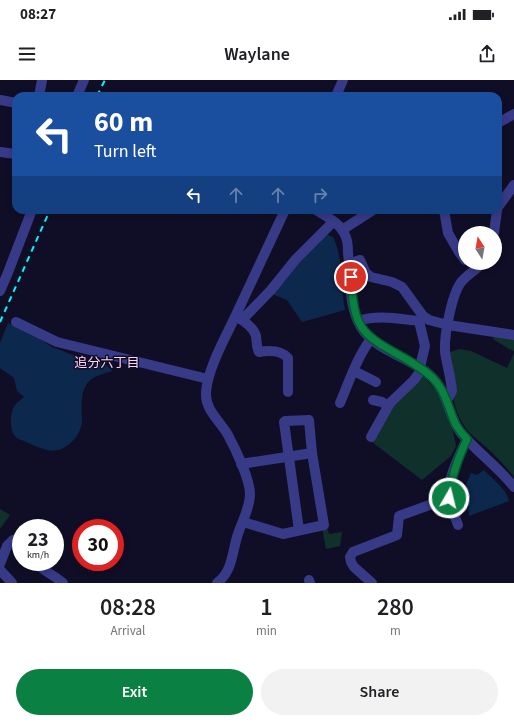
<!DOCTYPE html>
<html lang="en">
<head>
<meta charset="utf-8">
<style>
  :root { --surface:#fff; --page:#f2f2f2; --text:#202124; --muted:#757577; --accent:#0b8043 }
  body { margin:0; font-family:"Source Sans 3","Noto Sans JP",sans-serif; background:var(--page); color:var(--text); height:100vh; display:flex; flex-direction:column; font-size:15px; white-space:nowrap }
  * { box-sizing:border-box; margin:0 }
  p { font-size:13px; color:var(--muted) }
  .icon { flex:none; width:22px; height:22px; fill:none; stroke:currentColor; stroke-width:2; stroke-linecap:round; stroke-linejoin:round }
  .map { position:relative; height:503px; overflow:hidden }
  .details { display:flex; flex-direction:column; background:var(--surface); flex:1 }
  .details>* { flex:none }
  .top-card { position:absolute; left:12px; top:12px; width:490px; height:122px; border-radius:12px; box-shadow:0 2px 6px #0003; background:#1a4fa0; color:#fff; overflow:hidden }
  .needle { width:26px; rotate:349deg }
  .tools { position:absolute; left:458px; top:146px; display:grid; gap:8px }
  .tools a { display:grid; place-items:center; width:44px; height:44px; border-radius:50%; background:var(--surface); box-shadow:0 2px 6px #0003; font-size:20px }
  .speed { position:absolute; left:12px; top:439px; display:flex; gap:8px; font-size:20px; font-weight:700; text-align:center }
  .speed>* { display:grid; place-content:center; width:52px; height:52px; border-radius:50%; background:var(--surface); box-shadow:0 2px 6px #0003; line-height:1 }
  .speed small { font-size:10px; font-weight:400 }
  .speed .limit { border:6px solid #d22; background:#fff; color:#111 }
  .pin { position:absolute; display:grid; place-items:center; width:34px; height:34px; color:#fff; margin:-17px; border:2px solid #fff; border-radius:50%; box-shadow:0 1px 4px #0007 }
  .me { position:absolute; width:44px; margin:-22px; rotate:8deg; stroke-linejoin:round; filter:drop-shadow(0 0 3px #0008) }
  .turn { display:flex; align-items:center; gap:14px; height:84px; padding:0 16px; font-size:18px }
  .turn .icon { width:52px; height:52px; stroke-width:2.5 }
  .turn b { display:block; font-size:28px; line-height:34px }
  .lanes { display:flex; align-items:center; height:38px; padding:0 16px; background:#0003; justify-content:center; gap:20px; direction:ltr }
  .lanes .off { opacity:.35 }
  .eta { display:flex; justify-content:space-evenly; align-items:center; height:68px; text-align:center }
  .eta b { font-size:24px; font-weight:600; line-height:28px }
  .action { display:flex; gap:8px; margin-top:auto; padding:8px 16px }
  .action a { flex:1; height:46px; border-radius:24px; background:var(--accent); color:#fff; font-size:16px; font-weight:600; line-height:46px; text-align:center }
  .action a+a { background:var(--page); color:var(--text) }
  .status { display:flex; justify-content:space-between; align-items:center; height:28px; padding:0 20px; background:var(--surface); direction:ltr }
  .status svg { height:11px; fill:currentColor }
  header { display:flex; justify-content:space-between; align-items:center; height:52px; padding:0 16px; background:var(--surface); font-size:18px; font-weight:600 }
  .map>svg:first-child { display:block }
</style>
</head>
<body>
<div class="status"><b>08:27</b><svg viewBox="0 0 49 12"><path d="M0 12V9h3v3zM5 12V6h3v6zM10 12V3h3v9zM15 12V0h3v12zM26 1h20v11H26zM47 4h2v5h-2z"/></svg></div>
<header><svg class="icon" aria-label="menu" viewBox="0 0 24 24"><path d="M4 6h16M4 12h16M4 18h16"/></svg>Waylane<svg class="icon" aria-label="share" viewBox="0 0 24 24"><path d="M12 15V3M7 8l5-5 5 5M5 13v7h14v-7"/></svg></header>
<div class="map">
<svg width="514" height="503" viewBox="0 0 514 503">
  <rect width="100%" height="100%" fill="#100e26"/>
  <!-- green -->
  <g fill="#10302c">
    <polygon points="494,254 514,258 514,271 509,269 493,259"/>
    <path d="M460,269L471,271L507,288L514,273V397C506,387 497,377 487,368C480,361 471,356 465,347C451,327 450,297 446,273Z"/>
    <polygon points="422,295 435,309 440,317 452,346 456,366 451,376 422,400 372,362 379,345 385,334"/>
    <polygon points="0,429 10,435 0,449"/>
    <polygon points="327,447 329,454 342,452 340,466 326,469 322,448"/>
  </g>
  <!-- water -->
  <g fill="#0c284c">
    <path d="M326,154L333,157C344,180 340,205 345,230L302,242L287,220L272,214L305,173Z"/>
    <path d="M8,243L34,255L52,267L78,277L82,280H89L105,284L113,291C103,294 90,296 85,307C80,317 82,330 82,340C82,356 64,375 47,370C39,368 31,364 24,361C22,360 17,359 16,357C9,351 10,332 15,325C17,322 21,320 24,317L17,311L14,298L0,288V263Z"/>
    <path d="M484,390C492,399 507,409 509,421L469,436L466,404L471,393L477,395Z"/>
  </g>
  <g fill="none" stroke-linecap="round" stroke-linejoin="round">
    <!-- minor -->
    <g stroke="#373a87" stroke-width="10">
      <polyline points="39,16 42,0"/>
      <polyline points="77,16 84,0"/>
      <polyline points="336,16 343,0"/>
      <polyline points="0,20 16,23"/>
      <polyline points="498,43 514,34"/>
      <polyline points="0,72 16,74"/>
      <polyline points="498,127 514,105"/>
      <path d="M316,130C326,136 341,144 345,155C348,160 348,168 348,173C351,197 348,226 361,247C376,272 412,277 432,297C448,313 448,336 461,353C477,372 498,387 514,407"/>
      <polyline points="444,130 448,153 459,172 465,180"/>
      <polyline points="342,150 373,130"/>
      <polyline points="494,153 497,130"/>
      <polyline points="350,184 360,180 366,193 371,197 392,202 402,207 423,236 429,240 448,245 514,255"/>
      <polyline points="0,211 7,195 32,130"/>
      <path d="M237,237C244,241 254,248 256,256C257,261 256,267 259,272C270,270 281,270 288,278V312"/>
      <polyline points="242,240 271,210 296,179 333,142"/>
      <path d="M358,241C378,234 399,239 419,241"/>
      <polyline points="16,242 57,262 208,299"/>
      <polyline points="420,287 425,266 419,241 423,236"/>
      <polyline points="354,291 376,302"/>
      <polyline points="373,320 382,322 388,326"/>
      <path d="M447,320L452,311C451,298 447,285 445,272C444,256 452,209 464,199C470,193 477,189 482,183"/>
      <path d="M340,323C349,302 357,277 371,259"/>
      <polyline points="371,357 390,323 414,300 422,289"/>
      <polyline points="241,384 312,373"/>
      <polyline points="243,442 283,454 324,445 312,373 309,340 285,341 284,342 299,450"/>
      <path d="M458,445C455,437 451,427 449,418C446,401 460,374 467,359"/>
      <path d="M35,482C43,491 54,495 63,503"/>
      <polyline points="0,484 7,466 13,460 21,468"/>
      <polyline points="0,490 12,503"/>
      <polyline points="309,500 310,503"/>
      <path d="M217,503C232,492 232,474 237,457C241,443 250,429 250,414C250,399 235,368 228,355C220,341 205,330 206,313C207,290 225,258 235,237C252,201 268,166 285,130"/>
      <polyline points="372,503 354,487 351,482 350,477 353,472 397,455 399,436 449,418"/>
    </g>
    <!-- rail -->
    <g stroke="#00f7fd" stroke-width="2" stroke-dasharray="6 5" stroke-linecap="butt">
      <polyline points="97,16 105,0"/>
      <polyline points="0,242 50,130"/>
    </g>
  </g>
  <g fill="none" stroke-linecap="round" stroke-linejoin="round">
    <!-- route casing -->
    <g stroke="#07532c" stroke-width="10">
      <path id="route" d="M351,197C354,249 360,254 406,279C417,286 429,292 437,303C447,315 449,331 456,345C459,350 463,355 467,359C458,378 451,397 449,418"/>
    </g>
    <!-- route -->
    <use href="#route" stroke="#0b8043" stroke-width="7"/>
  </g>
  <g text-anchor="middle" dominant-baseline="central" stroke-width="3" stroke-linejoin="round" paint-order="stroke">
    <!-- neighbourhood labels -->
    <g font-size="13" fill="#ffd4f3" stroke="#100e26">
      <text x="107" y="283">追分六丁目</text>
    </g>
  </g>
</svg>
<div class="tools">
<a><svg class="needle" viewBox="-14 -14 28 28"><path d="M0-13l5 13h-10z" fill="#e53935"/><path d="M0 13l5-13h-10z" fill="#757577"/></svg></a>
</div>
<div class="speed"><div>23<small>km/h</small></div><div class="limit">30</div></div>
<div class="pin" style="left:351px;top:197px;background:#d93025"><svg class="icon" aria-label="arrive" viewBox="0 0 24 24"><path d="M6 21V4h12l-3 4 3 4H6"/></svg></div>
<svg class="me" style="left:449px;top:418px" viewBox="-20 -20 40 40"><circle r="17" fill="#0b8043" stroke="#fff" stroke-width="3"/><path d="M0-11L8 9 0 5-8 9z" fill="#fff"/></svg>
<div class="top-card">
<div class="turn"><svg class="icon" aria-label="left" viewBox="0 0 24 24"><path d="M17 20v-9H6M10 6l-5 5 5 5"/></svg><div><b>60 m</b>Turn left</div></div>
<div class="lanes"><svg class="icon" aria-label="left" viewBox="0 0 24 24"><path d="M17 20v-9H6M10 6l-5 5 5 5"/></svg><svg class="icon off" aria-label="ahead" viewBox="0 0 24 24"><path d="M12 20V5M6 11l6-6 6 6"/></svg><svg class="icon off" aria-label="ahead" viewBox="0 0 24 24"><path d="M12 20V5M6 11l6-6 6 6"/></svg><svg class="icon off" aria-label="right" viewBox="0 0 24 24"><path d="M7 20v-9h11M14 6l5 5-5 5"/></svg></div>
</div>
</div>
<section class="details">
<div class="eta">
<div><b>08:28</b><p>Arrival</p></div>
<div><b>1</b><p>min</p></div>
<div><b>280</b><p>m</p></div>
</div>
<div class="action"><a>Exit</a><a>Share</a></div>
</section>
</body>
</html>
